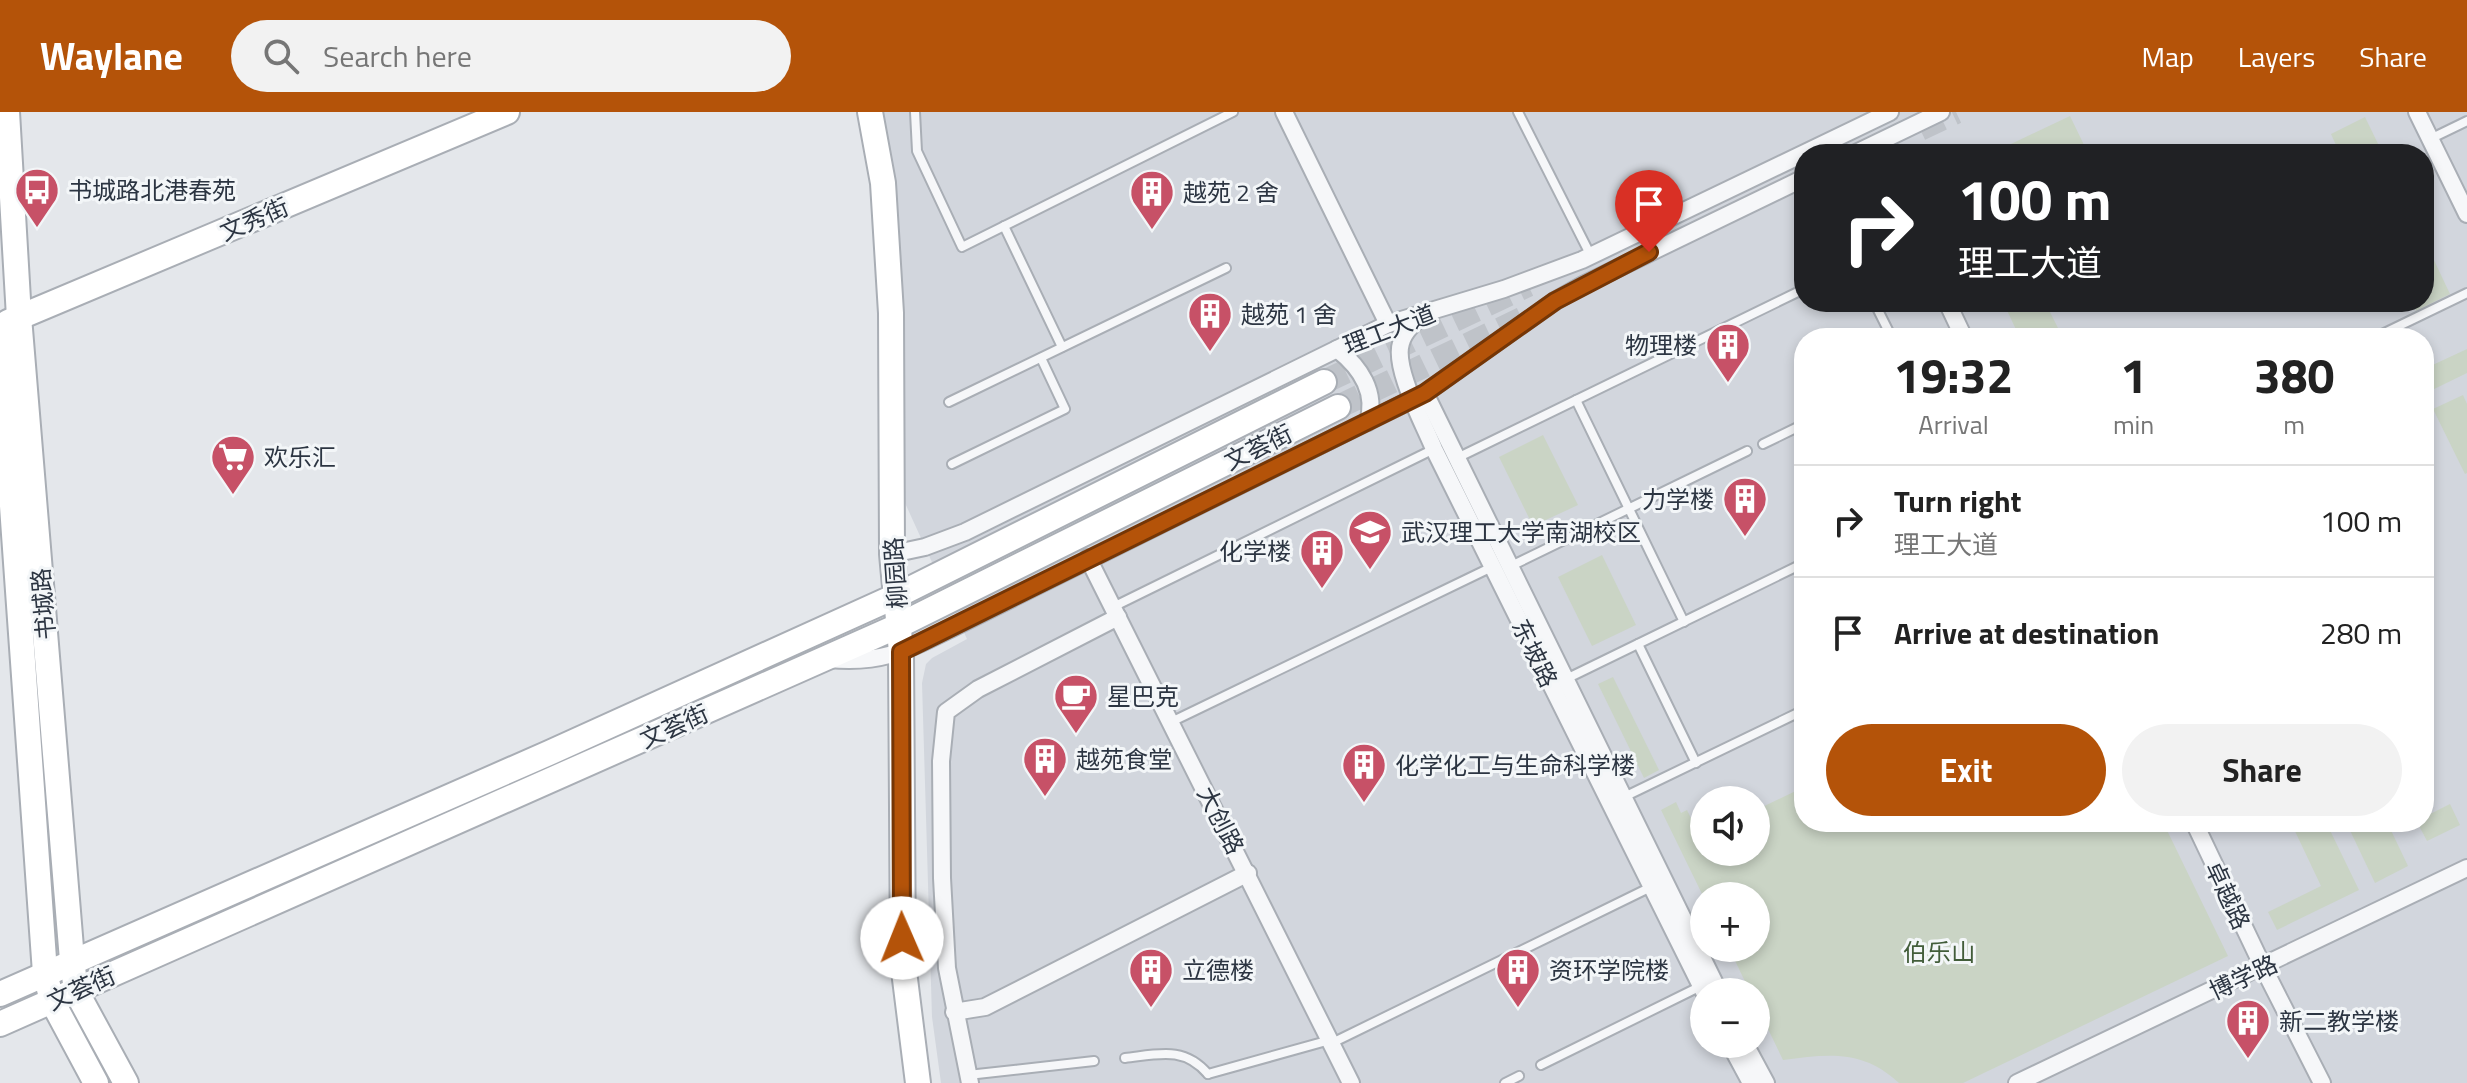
<!DOCTYPE html>
<html lang="en">
<head>
<meta charset="utf-8">
<style>
  :root { --surface:#fff; --page:#f2f2f2; --text:#222; --muted:#767676; --line:#e0e0e0; --accent:#b45309 }
  body { margin:0; font-family:"Titillium Web","Noto Sans SC",sans-serif; background:var(--page); color:var(--text); height:100vh; display:flex; flex-direction:column; font-size:30px; white-space:nowrap }
  * { box-sizing:border-box; margin:0 }
  p { font-size:26px; color:var(--muted) }
  .icon { flex:none; width:44px; height:44px; fill:none; stroke:currentColor; stroke-width:2; stroke-linecap:round; stroke-linejoin:round }
  .map { position:relative; flex:1; overflow:hidden }
  .details { position:absolute; left:1794px; top:216px; width:640px; height:504px; display:flex; flex-direction:column; background:var(--surface); border-radius:32px; box-shadow:0 4px 12px #0003 }
  .details>* { flex:none }
  .hud { position:absolute; left:1794px; top:32px; width:640px; height:168px; border-radius:32px; box-shadow:0 4px 12px #0003; background:#202124; color:#fff; overflow:hidden }
  .tools { position:absolute; left:1690px; top:674px; display:grid; gap:16px }
  .tools a { display:grid; place-items:center; width:80px; height:80px; border-radius:50%; background:var(--surface); box-shadow:0 4px 12px #0003; font-size:40px }
  .pin { position:absolute; display:grid; place-items:center; width:68px; height:68px; color:#fff; margin:-82px -34px; border-radius:50% 50% 50% 0; rotate:-45deg; box-shadow:0 0 8px #0007 }
  .pin .icon { rotate:45deg }
  .me { position:absolute; width:88px; margin:-44px; rotate:359deg; stroke-linejoin:round; filter:drop-shadow(0 0 6px #0008) }
  .turn { display:flex; align-items:center; gap:28px; height:168px; padding:0 32px; font-size:36px }
  .turn .icon { width:104px; height:104px; stroke-width:2.5 }
  .turn b { display:block; font-size:56px; line-height:68px }
  .eta { display:flex; justify-content:space-evenly; align-items:center; height:136px; text-align:center }
  .eta b { font-size:48px; font-weight:700; line-height:56px }
  .cta { display:flex; gap:16px; margin-top:auto; padding:16px 32px }
  .cta a { flex:1; height:92px; border-radius:48px; background:var(--accent); color:#fff; font-size:32px; font-weight:700; line-height:92px; text-align:center }
  .cta a+a { background:var(--page); color:var(--text) }
  ul { padding:0; list-style:none }
  li { display:flex; align-items:center; gap:24px; height:112px; padding:0 32px; border-top:2px solid var(--line) }
  li div { flex:1 }
  li b { display:block; font-size:30px }
  li em { font-style:normal }
  header { display:flex; align-items:center; gap:48px; box-sizing:border-box; height:112px; padding:0 40px; background:var(--accent); color:#fff }
  header strong { font-size:38px }
  nav { display:flex; gap:44px; margin-inline-start:auto; font-size:28px }
  .search { width:560px; height:72px; background:var(--page); display:flex; align-items:center; gap:20px; box-sizing:border-box; padding:0 28px; border-radius:44px; color:var(--muted); font-size:30px }
  .map>svg:first-child { display:block }
</style>
</head>
<body>
<header>
<strong>Waylane</strong>
<div class="search"><svg class="icon" aria-label="search" viewBox="0 0 24 24"><circle cx="10" cy="10" r="6"/><path d="M15 15l6 6"/></svg>Search here</div>
<nav><a>Map</a><a>Layers</a><a>Share</a></nav>
</header>
<div class="map">
<svg width="2467" height="971" viewBox="0 0 2467 971">
  <rect width="100%" height="100%" fill="#e4e7eb"/>
  <!-- built -->
  <path fill="#d2d6dd" fill-rule="evenodd" d="M882,0H2467V971H941L932,905L922,571L926,552L932,546L967,527L905,391L898,151ZM1804,42H2424V190H1804ZM1804,226H2424V710H1804ZM1704,688H1756V740H1704ZM1704,784H1756V836H1704ZM1704,880H1756V932H1704Z"/>
  <!-- green -->
  <g fill="#cad4c5">
    <polygon points="2070,4 2086,37 2076,42 1990,42"/>
    <polygon points="2365,5 2383,42 2340,42 2331,22"/>
    <polygon points="2424,127 2450,182 2416,199 2412,190 2424,190"/>
    <polygon points="2003,190 2045,190 2063,226 2020,226"/>
    <polygon points="2467,237 2467,261 2426,281 2424,257"/>
    <polygon points="2463,283 2467,292 2467,361 2465,362 2433,297"/>
    <polygon points="1543,323 1578,393 1533,414 1499,345"/>
    <polygon points="1602,443 1636,513 1592,534 1558,465"/>
    <polygon points="1613,565 1659,658 1644,666 1598,572"/>
    <path d="M1804,675V710H2163L2228,844L1963,971H1899C1863,937 1828,942 1783,948L1756,892V880H1750L1729,836H1756V784L1704,786L1661,698L1676,690L1681,701L1687,698L1700,725L1704,724V740H1756V698Z"/>
    <polygon points="2450,692 2460,713 2427,729 2417,710 2424,710 2424,705"/>
    <polygon points="2303,710 2326,710 2359,778 2277,818 2268,800 2321,774 2293,715"/>
    <polygon points="2346,710 2387,710 2408,754 2375,771"/>
  </g>
  <g fill="none" stroke-linecap="round" stroke-linejoin="round">
    <!-- secondary-tunnel -->
    <g stroke="#bfc3c9" stroke-width="24" stroke-dasharray="24 12" stroke-linecap="butt">
      <polyline points="1920,17 1956,0"/>
      <polyline points="1324,270 1528,173"/>
      <polyline points="1338,295 1530,203"/>
    </g>
    <!-- lane casing -->
    <g stroke="#a9aeb5" stroke-width="12">
      <g id="lane">
        <polyline points="915,0 917,39 962,135 1233,0"/>
        <polyline points="1518,0 1591,144"/>
        <polyline points="2430,27 2467,9"/>
        <polyline points="1004,114 1062,235"/>
        <polyline points="1874,190 1892,226"/>
        <polyline points="2374,226 2467,181"/>
        <polyline points="1576,288 1684,510"/>
        <polyline points="949,290 1226,156"/>
        <polyline points="1763,332 1804,312"/>
        <polyline points="1457,346 1804,177"/>
        <polyline points="952,352 1065,297 1041,246"/>
        <polyline points="1511,454 1747,339"/>
        <polyline points="1113,495 1434,337"/>
        <polyline points="1638,532 1696,651"/>
        <polyline points="1566,567 1804,451"/>
        <polyline points="1171,610 1492,455"/>
        <polyline points="1624,685 1804,598"/>
        <polyline points="1332,931 1653,774"/>
        <path d="M1125,946C1159,942 1184,934 1208,962"/>
        <polyline points="1541,953 1701,874"/>
        <polyline points="1208,962 1330,928"/>
        <polyline points="968,963 1094,949"/>
        <polyline points="1505,971 1519,964"/>
      </g>
    </g>
    <!-- street casing -->
    <g stroke="#a9aeb5" stroke-width="20">
      <g id="street">
        <polyline points="1284,0 1388,212"/>
        <polyline points="2417,0 2467,102"/>
        <polyline points="1854,42 1941,0"/>
        <polyline points="1947,190 1964,226"/>
        <path d="M1424,202C1415,210 1404,219 1401,231C1393,256 1424,312 1434,337L1704,880"/>
        <path d="M1337,237C1360,255 1377,280 1368,310"/>
        <polyline points="1425,281 1719,880"/>
        <polyline points="892,442 925,435 965,420 1388,212 1504,177 1582,148 1890,0"/>
        <polyline points="1088,446 1351,971"/>
        <path d="M829,547C881,552 905,539 950,517L1425,281L1555,189L1583,173L1804,66"/>
        <polyline points="2194,710 2263,855 2322,971"/>
        <polyline points="954,900 985,895 1248,761"/>
        <polyline points="1730,932 1751,971"/>
        <polyline points="1745,932 1766,971"/>
        <polyline points="970,971 947,856 942,766 941,649 946,600 978,577 1118,505"/>
        <polyline points="2017,971 2467,756"/>
      </g>
    </g>
    <!-- secondary casing -->
    <g stroke="#a9aeb5" stroke-width="28">
      <g id="secondary">
        <polyline points="7,0 19,205 72,848 76,879 126,971"/>
        <polyline points="870,0 883,71 891,201 892,442 901,540 903,851 918,971"/>
        <polyline points="8,210 507,0"/>
        <polyline points="0,224 45,861 52,889 96,971"/>
        <polyline points="0,882 549,641 896,484 1324,270"/>
        <polyline points="0,912 898,514 1338,295"/>
      </g>
    </g>
    <!-- lane -->
    <use href="#lane" stroke="#f6f7f9" stroke-width="8"/>
    <!-- street -->
    <use href="#street" stroke="#f6f7f9" stroke-width="16"/>
    <!-- secondary -->
    <use href="#secondary" stroke="#fff" stroke-width="24"/>
  </g>
  <g fill="none" stroke-linecap="round" stroke-linejoin="round">
    <!-- route casing -->
    <g stroke="#753606" stroke-width="20">
      <polyline id="route" points="902,826 901,540 1425,281 1555,189 1649,140"/>
    </g>
    <!-- route -->
    <use href="#route" stroke="#b45309" stroke-width="14"/>
  </g>
  <!-- icons -->
  <defs>
    <g id="bus-pin" transform="scale(2.3)"><path d="M0 17L-7.5 6A9.5 9.5 0 1 1 7.5 6Z" fill="#c75167" stroke="#f3f6f8"/><path d="M-5-6H5V4H4V6H2V4H-2V6H-4V4H-5ZM-3.5-4V0h7V-4ZM-3.5 1.2v1.5H-2V1.2ZM2 1.2v1.5H3.5V1.2Z" fill="#fff"/></g>
    <g id="building-pin" transform="scale(2.3)"><path d="M0 17L-7.5 6A9.5 9.5 0 1 1 7.5 6Z" fill="#c75167" stroke="#f3f6f8"/><path d="M-4-6H4V6H1V3H-1V6H-4ZM-2.5-4.3h1.7v1.8h-1.7ZM.8-4.3h1.7v1.8H.8ZM-2.5-1h1.7V.8h-1.7ZM.8-1h1.7V.8H.8Z" fill="#fff"/></g>
    <g id="supermarket-pin" transform="scale(2.3)"><path d="M0 17L-7.5 6A9.5 9.5 0 1 1 7.5 6Z" fill="#c75167" stroke="#f3f6f8"/><path d="M-6-5.5h2.5l.6 2H6L4.5 2H-2.5L-4.4-4H-6ZM-1.5 3.2a1.3 1.3 0 1 0 .1 0ZM3 3.2a1.3 1.3 0 1 0 .1 0Z" fill="#fff"/></g>
    <g id="university-pin" transform="scale(2.3)"><path d="M0 17L-7.5 6A9.5 9.5 0 1 1 7.5 6Z" fill="#c75167" stroke="#f3f6f8"/><path d="M0-5L7-2L0 1L-7-2ZM-4 1L0 2.5L4 1V4Q0 6-4 4Z" fill="#fff"/></g>
    <g id="cafe-pin" transform="scale(2.3)"><path d="M0 17L-7.5 6A9.5 9.5 0 1 1 7.5 6Z" fill="#c75167" stroke="#f3f6f8"/><path d="M-5.5-4.5H6V0H3Q3 3.5 0 3.5H-2.5Q-5.5 3.5-5.5 0ZM3-3.2v2h1.7v-2ZM-6 4.5H4V6H-6Z" fill="#fff"/></g>
  </defs>
  <g fill-rule="evenodd">
    <use href="#bus-pin" x="37" y="78"/>
    <use href="#building-pin" x="1152" y="80"/>
    <use href="#building-pin" x="1210" y="202"/>
    <use href="#building-pin" x="1728" y="233"/>
    <use href="#supermarket-pin" x="233" y="345"/>
    <use href="#building-pin" x="1745" y="387"/>
    <use href="#university-pin" x="1370" y="420"/>
    <use href="#building-pin" x="1322" y="439"/>
    <use href="#cafe-pin" x="1076" y="584"/>
    <use href="#building-pin" x="1045" y="647"/>
    <use href="#building-pin" x="1364" y="653"/>
    <use href="#building-pin" x="1151" y="858"/>
    <use href="#building-pin" x="1518" y="858"/>
    <use href="#building-pin" x="2248" y="909"/>
  </g>
  <g text-anchor="middle" dominant-baseline="central" stroke-width="6" stroke-linejoin="round" paint-order="stroke">
    <!-- poi labels -->
    <g font-size="24" fill="#2c3542" stroke="#f3f6f8" text-anchor="start">
      <text x="68" y="78">书城路北港春苑</text>
      <text x="1183" y="80">越苑 2 舍</text>
      <text x="1241" y="202">越苑 1 舍</text>
      <text x="1697" y="233" text-anchor="end">物理楼</text>
      <text x="264" y="345">欢乐汇</text>
      <text x="1714" y="387" text-anchor="end">力学楼</text>
      <text x="1401" y="420">武汉理工大学南湖校区</text>
      <text x="1291" y="439" text-anchor="end">化学楼</text>
      <text x="1107" y="584">星巴克</text>
      <text x="1076" y="647">越苑食堂</text>
      <text x="1395" y="653">化学化工与生命科学楼</text>
      <text x="1182" y="858">立德楼</text>
      <text x="1549" y="858">资环学院楼</text>
      <text x="2279" y="909">新二教学楼</text>
    </g>
    <!-- street labels -->
    <g font-size="24" fill="#2c3542" stroke="#f3f6f8">
      <text transform="translate(254 107) rotate(-23)">文秀街</text>
      <text transform="translate(1389 217) rotate(-21)">理工大道</text>
      <text transform="translate(1258 335) rotate(-26)">文荟街</text>
      <text transform="translate(895 461) rotate(-94)">柳园路</text>
      <text transform="translate(43 492) rotate(-95)">书城路</text>
      <text transform="translate(1535 541) rotate(64)">东坡路</text>
      <text transform="translate(674 614) rotate(-24)">文荟街</text>
      <text transform="translate(1221 708) rotate(63)">大创路</text>
      <text transform="translate(2228 783) rotate(65)">卓越路</text>
      <text transform="translate(2243 865) rotate(-25)">博学路</text>
      <text transform="translate(81 876) rotate(-24)">文荟街</text>
    </g>
    <!-- park labels -->
    <g font-size="24" fill="#425d3a" stroke="#f3f6f8">
      <text x="1939" y="840">伯乐山</text>
    </g>
  </g>
</svg>
<div class="tools">
<a><svg class="icon" aria-label="sound" viewBox="0 0 24 24"><path d="M4 9h4l5-4v14l-5-4H4zM17 9q2 3 0 6"/></svg></a>
<a>+</a>
<a>−</a>
</div>
<div class="pin" style="left:1649px;top:140px;background:#d93025"><svg class="icon" aria-label="arrive" viewBox="0 0 24 24"><path d="M6 21V4h12l-3 4 3 4H6"/></svg></div>
<svg class="me" style="left:902px;top:826px" viewBox="-20 -20 40 40"><circle r="19" fill="#fff"/><path d="M0-13L10 11 0 6-10 11z" fill="#b45309"/></svg>
<div class="hud">
<div class="turn"><svg class="icon" aria-label="right" viewBox="0 0 24 24"><path d="M7 20v-9h11M14 6l5 5-5 5"/></svg><div><b>100 m</b>理工大道</div></div>
</div>
<section class="details">
<div class="eta">
<div><b>19:32</b><p>Arrival</p></div>
<div><b>1</b><p>min</p></div>
<div><b>380</b><p>m</p></div>
</div>
<ul>
<li><svg class="icon" aria-label="right" viewBox="0 0 24 24"><path d="M7 20v-9h11M14 6l5 5-5 5"/></svg><div><b>Turn right</b><p>理工大道</p></div><em>100 m</em></li>
<li><svg class="icon" aria-label="arrive" viewBox="0 0 24 24"><path d="M6 21V4h12l-3 4 3 4H6"/></svg><div><b>Arrive at destination</b></div><em>280 m</em></li>
</ul>
<div class="cta"><a>Exit</a><a>Share</a></div>
</section>
</div>
</body>
</html>
